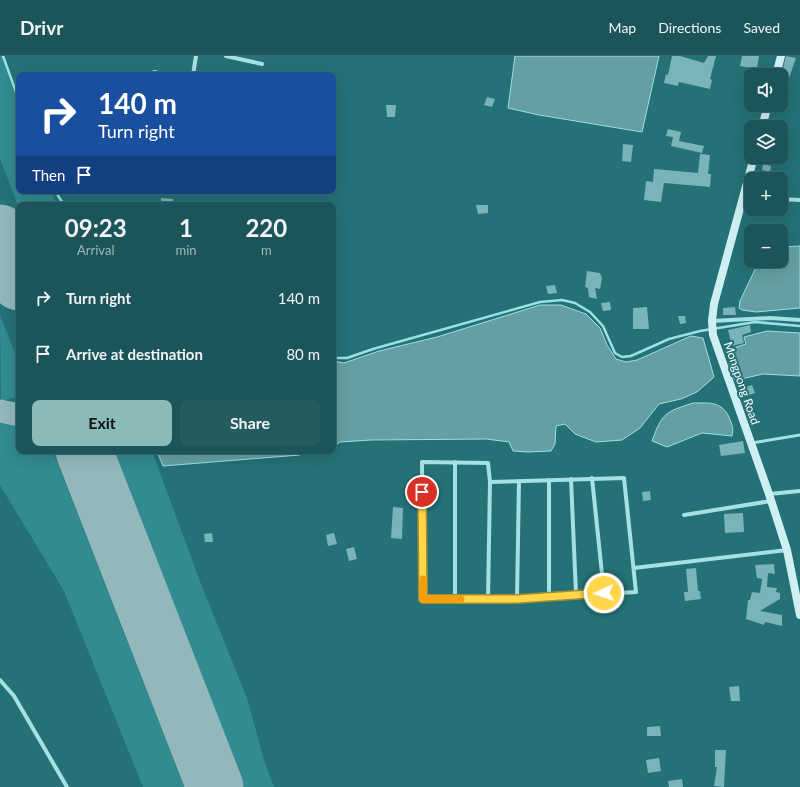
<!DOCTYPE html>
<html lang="en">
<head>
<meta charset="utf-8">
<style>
  :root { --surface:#1b5559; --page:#245b5f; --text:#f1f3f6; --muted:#a0b7ba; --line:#396b6f; --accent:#8bbbb9 }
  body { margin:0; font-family:Lato,sans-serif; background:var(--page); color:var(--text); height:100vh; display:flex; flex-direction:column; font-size:15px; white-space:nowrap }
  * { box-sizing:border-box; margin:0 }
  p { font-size:13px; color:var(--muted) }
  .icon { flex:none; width:22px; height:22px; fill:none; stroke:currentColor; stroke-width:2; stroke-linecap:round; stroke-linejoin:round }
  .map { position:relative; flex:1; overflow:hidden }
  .details { position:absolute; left:16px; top:146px; width:320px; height:252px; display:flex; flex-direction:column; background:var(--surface); border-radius:8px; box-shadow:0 4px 16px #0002,0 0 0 1px var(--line) }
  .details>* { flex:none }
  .top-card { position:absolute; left:16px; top:16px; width:320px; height:122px; border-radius:8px; box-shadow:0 4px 16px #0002,0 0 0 1px var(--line); background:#1a4fa0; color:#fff; overflow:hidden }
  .buttons { position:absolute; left:744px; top:12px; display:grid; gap:8px }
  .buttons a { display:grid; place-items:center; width:44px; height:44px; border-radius:8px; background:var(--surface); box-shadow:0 4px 16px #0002,0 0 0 1px var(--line); font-size:20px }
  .pin { position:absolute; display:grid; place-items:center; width:34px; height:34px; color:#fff; margin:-17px; border:2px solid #fff; border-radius:50%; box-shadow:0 1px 4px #0007 }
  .me { position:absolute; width:44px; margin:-22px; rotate:267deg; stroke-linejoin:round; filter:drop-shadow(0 0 3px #0008) }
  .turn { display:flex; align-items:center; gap:14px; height:84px; padding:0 16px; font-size:18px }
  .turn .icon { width:52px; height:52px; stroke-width:2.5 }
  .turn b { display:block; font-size:28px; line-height:34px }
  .then { display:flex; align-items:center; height:38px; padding:0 16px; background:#0003; gap:8px; font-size:15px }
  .eta { display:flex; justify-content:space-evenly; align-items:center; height:68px; text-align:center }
  .eta b { font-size:24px; font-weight:700; line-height:28px }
  .primary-button { display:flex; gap:8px; margin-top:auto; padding:8px 16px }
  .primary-button a { flex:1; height:46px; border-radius:8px; background:var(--accent); color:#111; font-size:16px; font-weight:700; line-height:46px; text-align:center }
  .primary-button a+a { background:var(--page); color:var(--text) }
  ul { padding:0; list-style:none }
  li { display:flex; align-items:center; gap:12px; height:56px; padding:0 16px }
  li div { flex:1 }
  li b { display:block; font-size:15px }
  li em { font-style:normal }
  header { display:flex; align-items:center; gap:24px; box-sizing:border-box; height:56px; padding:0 20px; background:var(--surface); border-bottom:1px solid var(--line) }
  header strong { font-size:19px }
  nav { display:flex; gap:22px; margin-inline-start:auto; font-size:14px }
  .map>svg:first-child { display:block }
</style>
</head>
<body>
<header>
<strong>Drivr</strong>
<nav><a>Map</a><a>Directions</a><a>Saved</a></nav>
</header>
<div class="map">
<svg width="800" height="731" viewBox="0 0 800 731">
  <rect width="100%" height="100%" fill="#247177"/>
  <!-- green -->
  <g fill="#318b91">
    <polygon points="0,0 3,0 19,46 19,135 51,135 57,149 19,149 19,152 0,103"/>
    <polygon points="0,259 19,308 19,339 14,342 1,345"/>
    <polygon points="0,367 19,370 19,395 53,395 184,731 143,731 64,535 0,429"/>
    <polygon points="113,395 152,395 201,528 247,642 264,704 274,731 244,731"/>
  </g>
  <!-- water -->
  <g fill="#659fa3" stroke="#99e1e4">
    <polygon points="515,0 659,0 642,76 539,59 508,52"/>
    <polygon points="800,190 800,252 756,256 742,254 739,252 740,245 759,205 781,205 781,191"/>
    <polygon points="540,249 561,249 586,258 600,272 607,289 616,303 626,306 637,304 691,280 703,282 714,321 697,336 681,343 659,348 640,372 622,384 596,386 575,378 565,368 556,370 555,388 551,395 528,396 513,395 509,386 486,383 371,384 340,386 333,391 333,305 344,307 379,295 437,281"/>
    <polygon points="767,275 800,277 800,320 763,318 737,324 734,323 730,313 727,294 746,288 744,281"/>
    <path d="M693,347C710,347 721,345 729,361C732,369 734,372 732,380L702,377L667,391L652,385C662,357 665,356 693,347Z"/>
    <polygon points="157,395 301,395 300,399 163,410"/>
  </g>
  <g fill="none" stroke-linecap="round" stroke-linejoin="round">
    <!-- stream -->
    <g stroke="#99e1e4" stroke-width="2.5">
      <polyline points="3,0 19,44"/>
      <polyline points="55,135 64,149"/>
      <polyline points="333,302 347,302 373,293 540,246 562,244 575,247 590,256 603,270 615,297 622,301 631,300 669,283 700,275 755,266 800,270"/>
    </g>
    <!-- taxiway -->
    <polyline stroke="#92b8bb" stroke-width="23" points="0,355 19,359"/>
    <!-- runway -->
    <g stroke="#92b8bb" stroke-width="57">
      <polyline points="0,177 19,226"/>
      <polyline points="84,395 215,731"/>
    </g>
  </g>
  <!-- building -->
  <g fill="#79b4b8">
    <polygon points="672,0 680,0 704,7 708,0 716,0 710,23 712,24 710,33 679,26 678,30 664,27 666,18 668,19"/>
    <polygon points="742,0 759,0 757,13 740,10"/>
    <polygon points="786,0 796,2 783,39 781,39 781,21"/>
    <polygon points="487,41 495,43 492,51 484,49"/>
    <polygon points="386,49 396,49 395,61 387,61"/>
    <polygon points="668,73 681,76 679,85 704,90 702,97 671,90 673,81 666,80"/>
    <polygon points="623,88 633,89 631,106 622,105"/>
    <polygon points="700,98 710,99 708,118 711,118 710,131 664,127 661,146 644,144 646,125 653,126 654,113 698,117"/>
    <polygon points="763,108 771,110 770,116 762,114"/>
    <polygon points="161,142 173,143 173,149 162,149"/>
    <polygon points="476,149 488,149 488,157 478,158"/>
    <polygon points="587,215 600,217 602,222 600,233 595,232 597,243 589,241 588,232 585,231"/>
    <polygon points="555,229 557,237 548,238 546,230"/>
    <polygon points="610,246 611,254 603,255 601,247"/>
    <polygon points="647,251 649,273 633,273 633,252"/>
    <polygon points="735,251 736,259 723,259 723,252"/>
    <polygon points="678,260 685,260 686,267 680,268"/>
    <polygon points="750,269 751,276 742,279 744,287 732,290 728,274"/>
    <polygon points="752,329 755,337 743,341 740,333"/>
    <polygon points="743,385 745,397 721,400 719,389"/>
    <polygon points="650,435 651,444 643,445 642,436"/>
    <polygon points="393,451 403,452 402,483 391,482"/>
    <polygon points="743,457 744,476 725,477 724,458"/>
    <polygon points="212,477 213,486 205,486 204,478"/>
    <polygon points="334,477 337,488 328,490 326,479"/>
    <polygon points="354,491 357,503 349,505 346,493"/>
    <polygon points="774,508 775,518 768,517 767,531 777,532 776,536 780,537 780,543 760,555 782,559 782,570 765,566 764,569 746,563 748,544 750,544 752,536 760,537 762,523 757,522 755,509"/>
    <polygon points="696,512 698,535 700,535 701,543 685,545 684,536 688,536 686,513"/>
    <polygon points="739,630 740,645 731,645 729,631"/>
    <polygon points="660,670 661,680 647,680 647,671"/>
    <polygon points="715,694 726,694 724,731 714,730 717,711 715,711"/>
    <polygon points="659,702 661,715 648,717 646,704"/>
    <polygon points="682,723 683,731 669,731 668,725"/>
  </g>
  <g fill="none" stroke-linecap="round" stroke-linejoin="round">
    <!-- service -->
    <polyline stroke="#a5e0e3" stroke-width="3" points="752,387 800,379"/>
    <!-- minor -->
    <g stroke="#a5e0e3" stroke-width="4">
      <polyline points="226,0 262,8"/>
      <polyline points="154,16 167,19"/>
      <polyline points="193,19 196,0"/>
      <polyline points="743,140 751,141"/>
      <polyline points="781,143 800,144"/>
      <polyline points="712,265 770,262 800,264"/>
      <polygon points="422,406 488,407 490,426 624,422 636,536 517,543 423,543"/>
      <polyline points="455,406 455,542"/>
      <polyline points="592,422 604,537"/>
      <polyline points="571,423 576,538"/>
      <polyline points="549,424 549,541"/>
      <polyline points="769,438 800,435"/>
      <polyline points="684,459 771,445"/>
      <polyline points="634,512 787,494"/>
      <polyline points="517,543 519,425"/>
      <polyline points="488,544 490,426"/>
      <polyline points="0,624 14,640 67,731"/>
    </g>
    <!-- secondary -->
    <g stroke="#cef0f3" stroke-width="8">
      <polyline points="776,19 781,0"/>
      <polyline points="762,71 768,49"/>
      <polyline points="754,101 714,248 712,265 713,279 769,438 787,494 800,559"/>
    </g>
  </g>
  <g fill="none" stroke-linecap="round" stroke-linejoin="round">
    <!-- route casing -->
    <g stroke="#a68a30" stroke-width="10">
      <polyline id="route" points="422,436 423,543 517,543 604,537"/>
    </g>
    <!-- route -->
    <use href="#route" stroke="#ffd54a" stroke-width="7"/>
    <!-- slow -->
    <polyline stroke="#f59e0b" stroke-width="7" points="423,523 423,543 461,543"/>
  </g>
  <g text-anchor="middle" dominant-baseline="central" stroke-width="4" stroke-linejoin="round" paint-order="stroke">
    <!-- street labels -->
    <g font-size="12" fill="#fff" stroke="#247177">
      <text transform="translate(742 327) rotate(71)">Mongpong Road</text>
    </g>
  </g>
</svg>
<div class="buttons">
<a><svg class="icon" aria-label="sound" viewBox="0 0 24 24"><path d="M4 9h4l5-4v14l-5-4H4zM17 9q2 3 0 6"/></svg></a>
<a><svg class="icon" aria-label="layers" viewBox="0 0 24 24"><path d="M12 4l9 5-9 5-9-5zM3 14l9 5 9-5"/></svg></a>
<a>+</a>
<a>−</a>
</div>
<div class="pin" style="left:422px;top:436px;background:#d93025"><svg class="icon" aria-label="arrive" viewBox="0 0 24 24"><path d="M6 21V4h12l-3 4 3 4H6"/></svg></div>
<svg class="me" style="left:604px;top:537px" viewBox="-20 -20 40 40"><circle r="17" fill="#ffd54a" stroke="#fff" stroke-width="3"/><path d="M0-11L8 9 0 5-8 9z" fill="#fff"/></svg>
<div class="top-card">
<div class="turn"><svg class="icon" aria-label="right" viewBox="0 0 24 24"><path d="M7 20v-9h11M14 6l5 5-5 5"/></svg><div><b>140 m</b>Turn right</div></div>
<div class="then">Then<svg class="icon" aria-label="arrive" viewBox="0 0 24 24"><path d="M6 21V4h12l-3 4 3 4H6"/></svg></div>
</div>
<section class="details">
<div class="eta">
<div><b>09:23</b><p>Arrival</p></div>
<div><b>1</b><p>min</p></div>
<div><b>220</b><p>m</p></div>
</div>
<ul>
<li><svg class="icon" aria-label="right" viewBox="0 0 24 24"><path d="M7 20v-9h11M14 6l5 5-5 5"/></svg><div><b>Turn right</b></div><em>140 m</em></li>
<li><svg class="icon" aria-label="arrive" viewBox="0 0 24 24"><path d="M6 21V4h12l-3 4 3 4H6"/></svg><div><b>Arrive at destination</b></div><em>80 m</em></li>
</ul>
<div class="primary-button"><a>Exit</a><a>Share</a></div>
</section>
</div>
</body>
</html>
